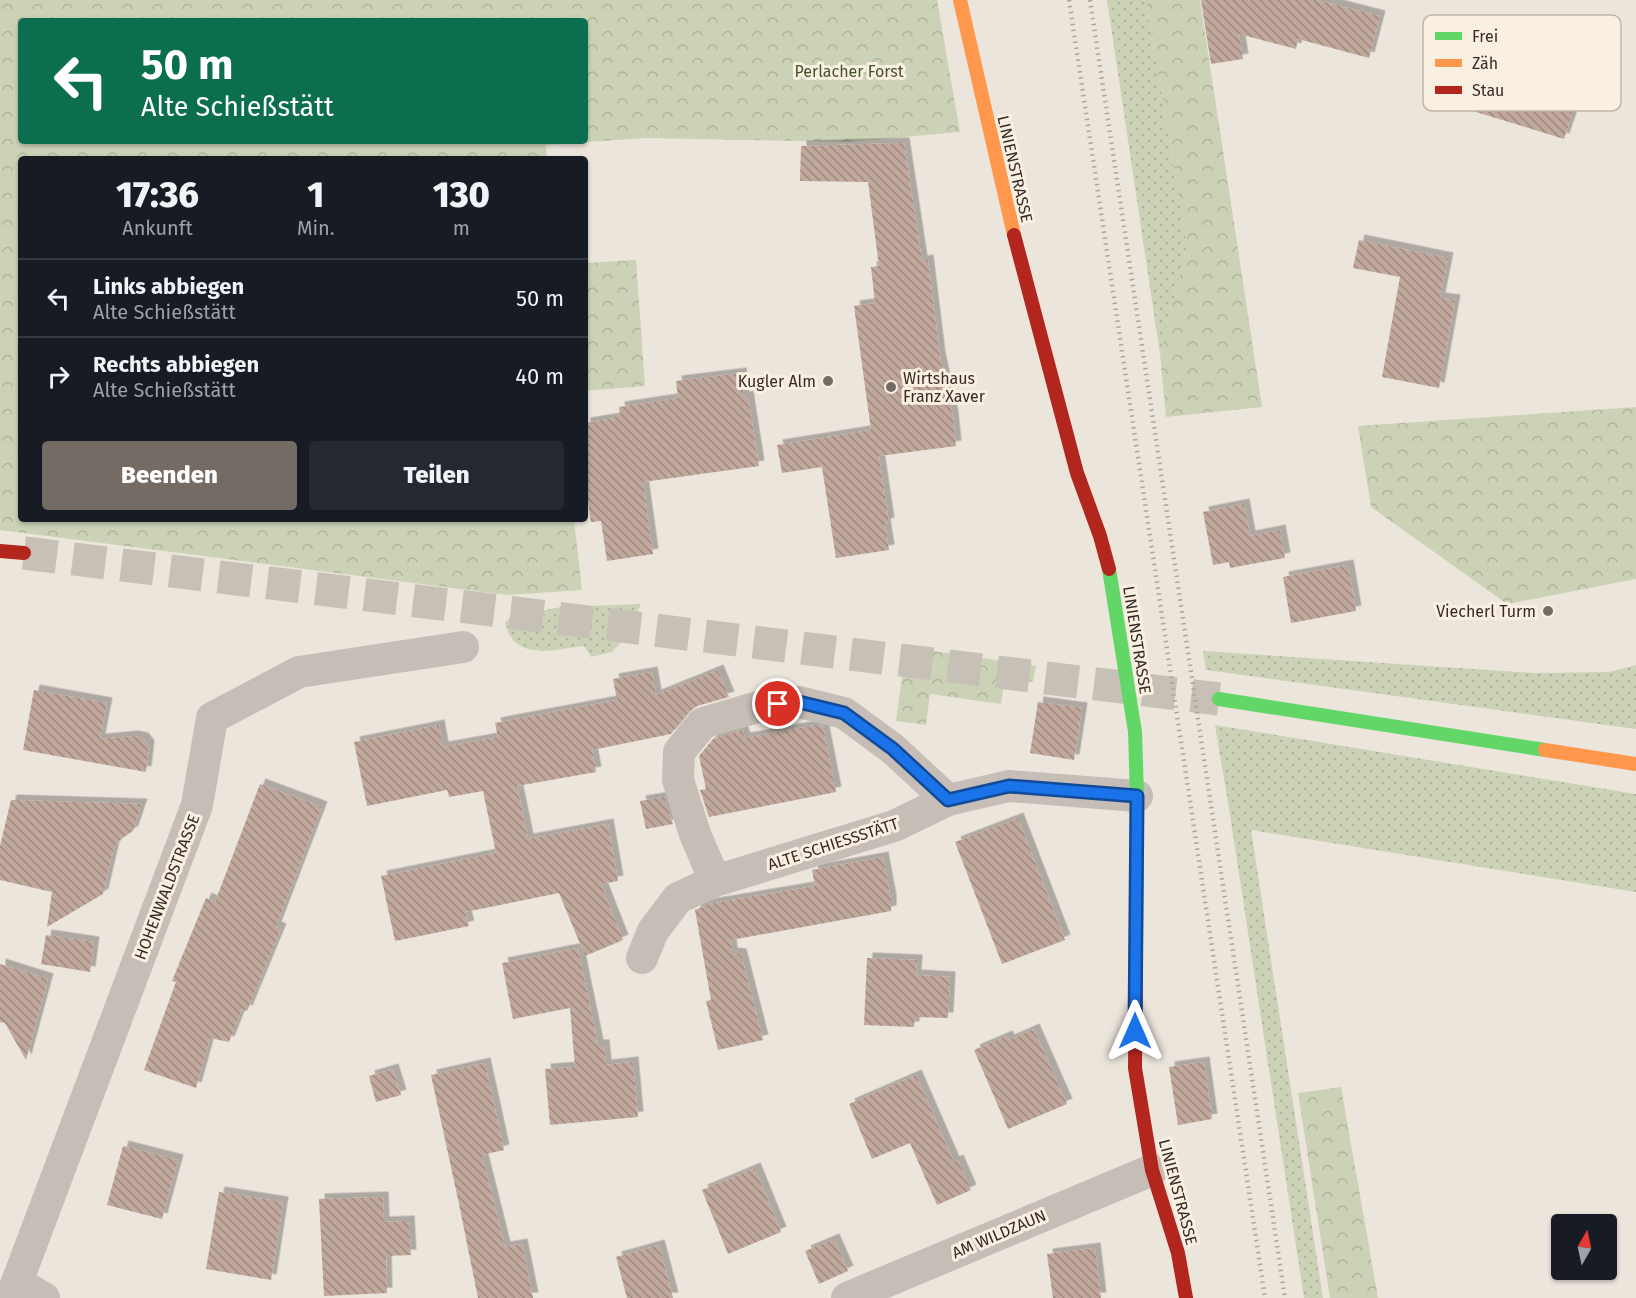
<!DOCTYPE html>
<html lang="de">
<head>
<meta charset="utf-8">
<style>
  :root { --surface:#171b24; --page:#242831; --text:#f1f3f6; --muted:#9ea1a6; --line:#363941; --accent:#756b65 }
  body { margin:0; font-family:"Fira Sans",sans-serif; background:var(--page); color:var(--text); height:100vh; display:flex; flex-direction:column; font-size:22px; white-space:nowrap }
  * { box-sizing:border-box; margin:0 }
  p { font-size:20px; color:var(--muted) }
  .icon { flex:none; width:33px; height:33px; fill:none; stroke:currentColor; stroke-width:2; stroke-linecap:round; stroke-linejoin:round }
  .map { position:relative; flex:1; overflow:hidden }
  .drawer { position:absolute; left:18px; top:156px; width:570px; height:366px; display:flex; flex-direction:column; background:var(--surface); border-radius:6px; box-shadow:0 2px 4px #0004 }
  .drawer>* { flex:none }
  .guide { position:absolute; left:18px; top:18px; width:570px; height:126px; border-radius:6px; box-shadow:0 2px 4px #0004; background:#0b6e4f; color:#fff; overflow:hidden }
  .needle { width:39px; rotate:9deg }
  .fabs { position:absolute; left:1551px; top:1214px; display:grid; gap:12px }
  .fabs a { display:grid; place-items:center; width:66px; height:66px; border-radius:6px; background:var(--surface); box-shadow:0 2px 4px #0004; font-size:30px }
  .pin { position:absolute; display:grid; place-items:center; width:51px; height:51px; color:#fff; margin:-26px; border:3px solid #fff; border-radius:50%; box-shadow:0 2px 6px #0007 }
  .me { position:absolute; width:66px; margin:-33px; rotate:0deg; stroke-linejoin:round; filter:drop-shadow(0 0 4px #0008) }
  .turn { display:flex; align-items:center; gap:21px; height:126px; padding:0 24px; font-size:27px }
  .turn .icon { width:78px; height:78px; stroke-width:2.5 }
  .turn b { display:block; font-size:42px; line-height:51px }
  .eta { display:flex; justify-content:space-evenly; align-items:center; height:102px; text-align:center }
  .eta b { font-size:36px; font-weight:800; line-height:42px }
  .primary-button { display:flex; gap:12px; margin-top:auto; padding:12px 24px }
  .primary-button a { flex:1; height:69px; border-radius:6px; background:var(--accent); color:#fff; font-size:24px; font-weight:800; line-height:69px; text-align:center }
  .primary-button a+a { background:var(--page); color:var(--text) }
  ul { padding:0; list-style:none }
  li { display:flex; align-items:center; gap:18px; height:78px; padding:0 24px; border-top:2px solid var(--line) }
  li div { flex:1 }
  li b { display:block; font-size:22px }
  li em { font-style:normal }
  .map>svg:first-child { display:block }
</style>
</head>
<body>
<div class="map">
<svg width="1636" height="1298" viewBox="0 0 1636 1298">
  <defs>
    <pattern id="grass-dots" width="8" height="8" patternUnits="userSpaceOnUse" patternTransform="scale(1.5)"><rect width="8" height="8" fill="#ccd2b6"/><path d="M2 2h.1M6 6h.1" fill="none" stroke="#b0b49c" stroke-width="1.8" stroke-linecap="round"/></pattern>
    <pattern id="forest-crowns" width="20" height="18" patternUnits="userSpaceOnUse" patternTransform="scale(1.5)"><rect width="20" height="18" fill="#ccd2b6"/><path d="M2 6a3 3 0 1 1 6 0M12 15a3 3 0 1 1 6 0" fill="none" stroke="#b0b49c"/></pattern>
    <pattern id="building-back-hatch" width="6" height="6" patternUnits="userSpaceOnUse" patternTransform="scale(1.5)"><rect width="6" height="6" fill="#c1a89d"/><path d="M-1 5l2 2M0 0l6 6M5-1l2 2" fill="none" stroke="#9e8980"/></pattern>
    <filter id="shadow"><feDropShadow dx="5.5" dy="-5.5" stdDeviation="0" flood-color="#0004"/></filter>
  </defs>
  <rect width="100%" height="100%" fill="#ece5dc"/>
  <!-- grass -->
  <g fill="url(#grass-dots)">
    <polygon points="1107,0 1146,0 1187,246 1160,354"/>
    <path d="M641,604L625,638L612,652L591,657L584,646C561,648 526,660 510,636C508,633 507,627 505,622L512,616L561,607Z"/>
    <polygon points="1203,651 1535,673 1609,672 1636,665 1636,729 1206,670"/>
    <polygon points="1215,725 1636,794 1636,892 1251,830 1323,1298 1304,1298 1228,802"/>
  </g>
  <!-- forest -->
  <g fill="url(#forest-crowns)" fill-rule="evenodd">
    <path d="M0,0H937L960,132L847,142L645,138L546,145L547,159H21V519H574L582,590L507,595L0,530ZM21,21H585V141H21Z"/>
    <polygon points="1146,0 1200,0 1262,407 1166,417 1160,354 1187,246"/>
    <polygon points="636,260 645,386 585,391 585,263"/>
    <polygon points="1636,407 1636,579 1507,604 1371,507 1358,426"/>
    <polygon points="906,647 1036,666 1033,682 1005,678 1001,704 930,694 926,725 896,721"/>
    <polygon points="1341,1087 1378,1298 1330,1298 1298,1093"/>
  </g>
  <!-- building -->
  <g fill="url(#building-back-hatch)" filter="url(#shadow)">
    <polygon points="1201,0 1317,0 1380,16 1369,58 1298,39 1296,49 1239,34 1243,59 1211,64"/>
    <polygon points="1449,59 1482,69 1479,77 1575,106 1564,139 1437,100"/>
    <polygon points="904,143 922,261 928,260 940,357 953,417 956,446 879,456 889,523 885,524 889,550 836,558 822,467 782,473 777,445 871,430 854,306 875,303 871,267 879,266 868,182 800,181 801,146"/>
    <polygon points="1359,240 1448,258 1440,298 1455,300 1439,388 1382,377 1400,277 1353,268"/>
    <polygon points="741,373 744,397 748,396 759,466 643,482 653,554 607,561 601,521 591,522 585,481 585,423 615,418 615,415 620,414 619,407 678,398 676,381"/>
    <polygon points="1244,504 1250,536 1280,530 1285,558 1230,568 1229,562 1213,565 1203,512"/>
    <polygon points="1348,565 1356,611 1291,623 1283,577"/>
    <polygon points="718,670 729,697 697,706 689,712 671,734 592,750 596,772 517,786 528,839 608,824 618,881 601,884 623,940 585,956 559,893 465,912 469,926 395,941 381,876 496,853 483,791 449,797 447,790 367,806 354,742 439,725 443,747 498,737 495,723 617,700 613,679 652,672 656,695"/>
    <polygon points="34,690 107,703 100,739 133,736 143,738 149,746 146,772 23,750"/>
    <polygon points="1038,702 1082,708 1074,760 1030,753"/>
    <polygon points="816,725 823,726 836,792 709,817 700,790 706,789 699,756 713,739 742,730 745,738"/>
    <polygon points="260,784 322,807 276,927 281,929 247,1011 242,1009 229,1042 210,1038 196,1088 144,1070 176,982 172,981 206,898 215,902"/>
    <polygon points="664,797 673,824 646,829 640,801"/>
    <polygon points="11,800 142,804 133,831 121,839 114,847 103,894 47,927 52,892 0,880 0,846"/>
    <polygon points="1018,818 1065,940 1002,964 955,842"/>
    <polygon points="883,857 891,900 891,911 731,940 732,953 741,954 763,1040 718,1050 706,1001 711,1000 695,910 708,904 815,886 812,870"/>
    <polygon points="46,935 94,942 90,972 41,964"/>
    <polygon points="578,948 598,1045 604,1045 606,1065 633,1062 638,1117 550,1125 545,1069 575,1067 570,1008 513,1019 502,963"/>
    <polygon points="867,958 917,960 916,975 950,977 948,1018 915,1017 914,1027 864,1025"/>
    <polygon points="0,964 48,979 26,1060 5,1023 0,1022"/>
    <polygon points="1034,1029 1067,1104 1008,1129 974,1050 1007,1036 1009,1040"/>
    <polygon points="1204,1062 1212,1119 1178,1125 1169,1067"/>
    <polygon points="485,1063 504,1150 482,1155 505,1247 522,1244 533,1298 478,1298 459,1204 431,1075"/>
    <polygon points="393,1069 401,1095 376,1102 369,1076"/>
    <polygon points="916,1075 954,1162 958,1160 971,1190 937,1205 910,1143 872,1159 849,1104"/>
    <polygon points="123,1146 178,1160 162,1219 107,1205"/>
    <polygon points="755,1168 781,1232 728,1254 702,1190"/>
    <polygon points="219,1192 283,1202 271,1280 206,1269"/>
    <polygon points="383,1197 384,1222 409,1221 411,1255 386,1256 387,1293 324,1296 319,1199"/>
    <polygon points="834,1239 848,1271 819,1284 805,1251"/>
    <polygon points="659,1245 673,1298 627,1298 616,1257"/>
    <polygon points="1095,1248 1101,1298 1053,1298 1047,1254"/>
  </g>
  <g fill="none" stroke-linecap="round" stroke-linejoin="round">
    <!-- secondary-tunnel -->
    <polyline stroke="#c7c0b7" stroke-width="33" stroke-dasharray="33 16" stroke-linecap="butt" points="24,553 1219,699"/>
    <!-- street -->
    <g stroke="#c5bdb6" stroke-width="32">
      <polyline points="715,881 695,834 678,780 679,752 703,723 758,707 799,702 844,713 893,749 948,800"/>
      <polyline points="642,958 653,931 678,898 715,881 894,826 948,800 1009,786 1137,796"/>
      <polyline points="17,1283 44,1298"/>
      <polyline points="11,1298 197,805 212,718 299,672 463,647"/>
      <polyline points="847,1298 1152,1170"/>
    </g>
    <!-- fast -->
    <g stroke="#63d668" stroke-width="14">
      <polyline points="1109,569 1135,732 1137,796 1136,946"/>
      <polyline points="1219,699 1545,750"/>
    </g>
    <!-- slow -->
    <g stroke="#ff974d" stroke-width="14">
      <polyline points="960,0 1014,235"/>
      <polyline points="1545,750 1636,764"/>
    </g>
    <!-- jam -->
    <g stroke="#b3261e" stroke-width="14">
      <polyline points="1014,235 1077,473 1100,536 1109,569"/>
      <polyline points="0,551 24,553"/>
      <polyline points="1136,946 1135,1068 1152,1170 1178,1253 1186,1298"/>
    </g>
    <!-- rail -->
    <g stroke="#aca6a0" stroke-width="4.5" stroke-dasharray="1.5 4.5" stroke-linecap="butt">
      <polyline points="1069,0 1265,1298"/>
      <polyline points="1090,0 1285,1298"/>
    </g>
  </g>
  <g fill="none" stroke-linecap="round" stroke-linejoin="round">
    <!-- route casing -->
    <g stroke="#114b97" stroke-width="15">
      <polyline id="route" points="778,704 799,702 844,713 893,749 948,800 1009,786 1137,796 1135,1031"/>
    </g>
    <!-- route -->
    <use href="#route" stroke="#1a73e8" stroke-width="10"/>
  </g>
  <!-- markers -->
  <g fill="#756b65" stroke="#faf0e2" stroke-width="2">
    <circle cx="828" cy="381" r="6"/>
    <circle cx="891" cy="387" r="6"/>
    <circle cx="1548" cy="611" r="6"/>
  </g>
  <g text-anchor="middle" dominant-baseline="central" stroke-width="6" stroke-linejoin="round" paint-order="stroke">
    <!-- park labels -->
    <g font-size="16" fill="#425427" stroke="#faf0e2">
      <text x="849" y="71">Perlacher Forst</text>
    </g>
    <!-- street labels -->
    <g font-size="16" fill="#352a25" stroke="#faf0e2">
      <text transform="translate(1015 169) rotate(77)">LINIENSTRASSE</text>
      <text transform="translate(1137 640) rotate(81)">LINIENSTRASSE</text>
      <text transform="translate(833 844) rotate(-18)">ALTE SCHIESSSTÄTT</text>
      <text transform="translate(167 887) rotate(-69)">HOHENWALDSTRASSE</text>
      <text transform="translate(1178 1192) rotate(75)">LINIENSTRASSE</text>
      <text transform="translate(999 1234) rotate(-23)">AM WILDZAUN</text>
    </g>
    <!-- poi labels -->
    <g font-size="16" fill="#352a25" stroke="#faf0e2" text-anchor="end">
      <text x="903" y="378" text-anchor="start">Wirtshaus<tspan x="903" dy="18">Franz Xaver</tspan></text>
      <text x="816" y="381">Kugler Alm</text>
      <text x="1536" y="611">Viecherl Turm</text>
    </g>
  </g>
  <!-- legend -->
  <rect x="1423" y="15" width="198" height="96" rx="9" fill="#faf0e2" stroke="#bfb5a9" stroke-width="1.5"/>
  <rect x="1435" y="32" width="27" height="8" fill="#63d668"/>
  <rect x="1435" y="59" width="27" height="8" fill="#ff974d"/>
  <rect x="1435" y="86" width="27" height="8" fill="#b3261e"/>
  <g font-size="16" fill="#352a25">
    <text x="1472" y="42">Frei</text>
    <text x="1472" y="69">Zäh</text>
    <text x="1472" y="96">Stau</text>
  </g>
</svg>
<div class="fabs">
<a><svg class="needle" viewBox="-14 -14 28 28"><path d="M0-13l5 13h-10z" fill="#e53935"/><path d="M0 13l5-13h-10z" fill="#9ea1a6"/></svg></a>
</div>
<div class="pin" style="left:778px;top:704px;background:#d93025"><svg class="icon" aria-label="arrive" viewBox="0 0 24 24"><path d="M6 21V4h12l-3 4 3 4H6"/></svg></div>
<svg class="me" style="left:1135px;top:1031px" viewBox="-20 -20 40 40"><path d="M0-17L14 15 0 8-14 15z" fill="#1a73e8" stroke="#fff" stroke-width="4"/></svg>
<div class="guide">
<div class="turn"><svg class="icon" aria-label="left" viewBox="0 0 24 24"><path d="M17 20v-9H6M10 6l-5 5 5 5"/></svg><div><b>50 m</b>Alte Schießstätt</div></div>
</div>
<section class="drawer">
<div class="eta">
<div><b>17:36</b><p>Ankunft</p></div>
<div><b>1</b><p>Min.</p></div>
<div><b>130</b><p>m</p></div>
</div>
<ul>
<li><svg class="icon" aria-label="left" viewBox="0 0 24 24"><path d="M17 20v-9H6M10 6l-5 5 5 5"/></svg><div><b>Links abbiegen</b><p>Alte Schießstätt</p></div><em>50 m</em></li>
<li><svg class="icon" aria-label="right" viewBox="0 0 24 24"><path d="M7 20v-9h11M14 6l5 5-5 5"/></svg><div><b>Rechts abbiegen</b><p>Alte Schießstätt</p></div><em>40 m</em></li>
</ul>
<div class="primary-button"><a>Beenden</a><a>Teilen</a></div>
</section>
</div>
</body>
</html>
